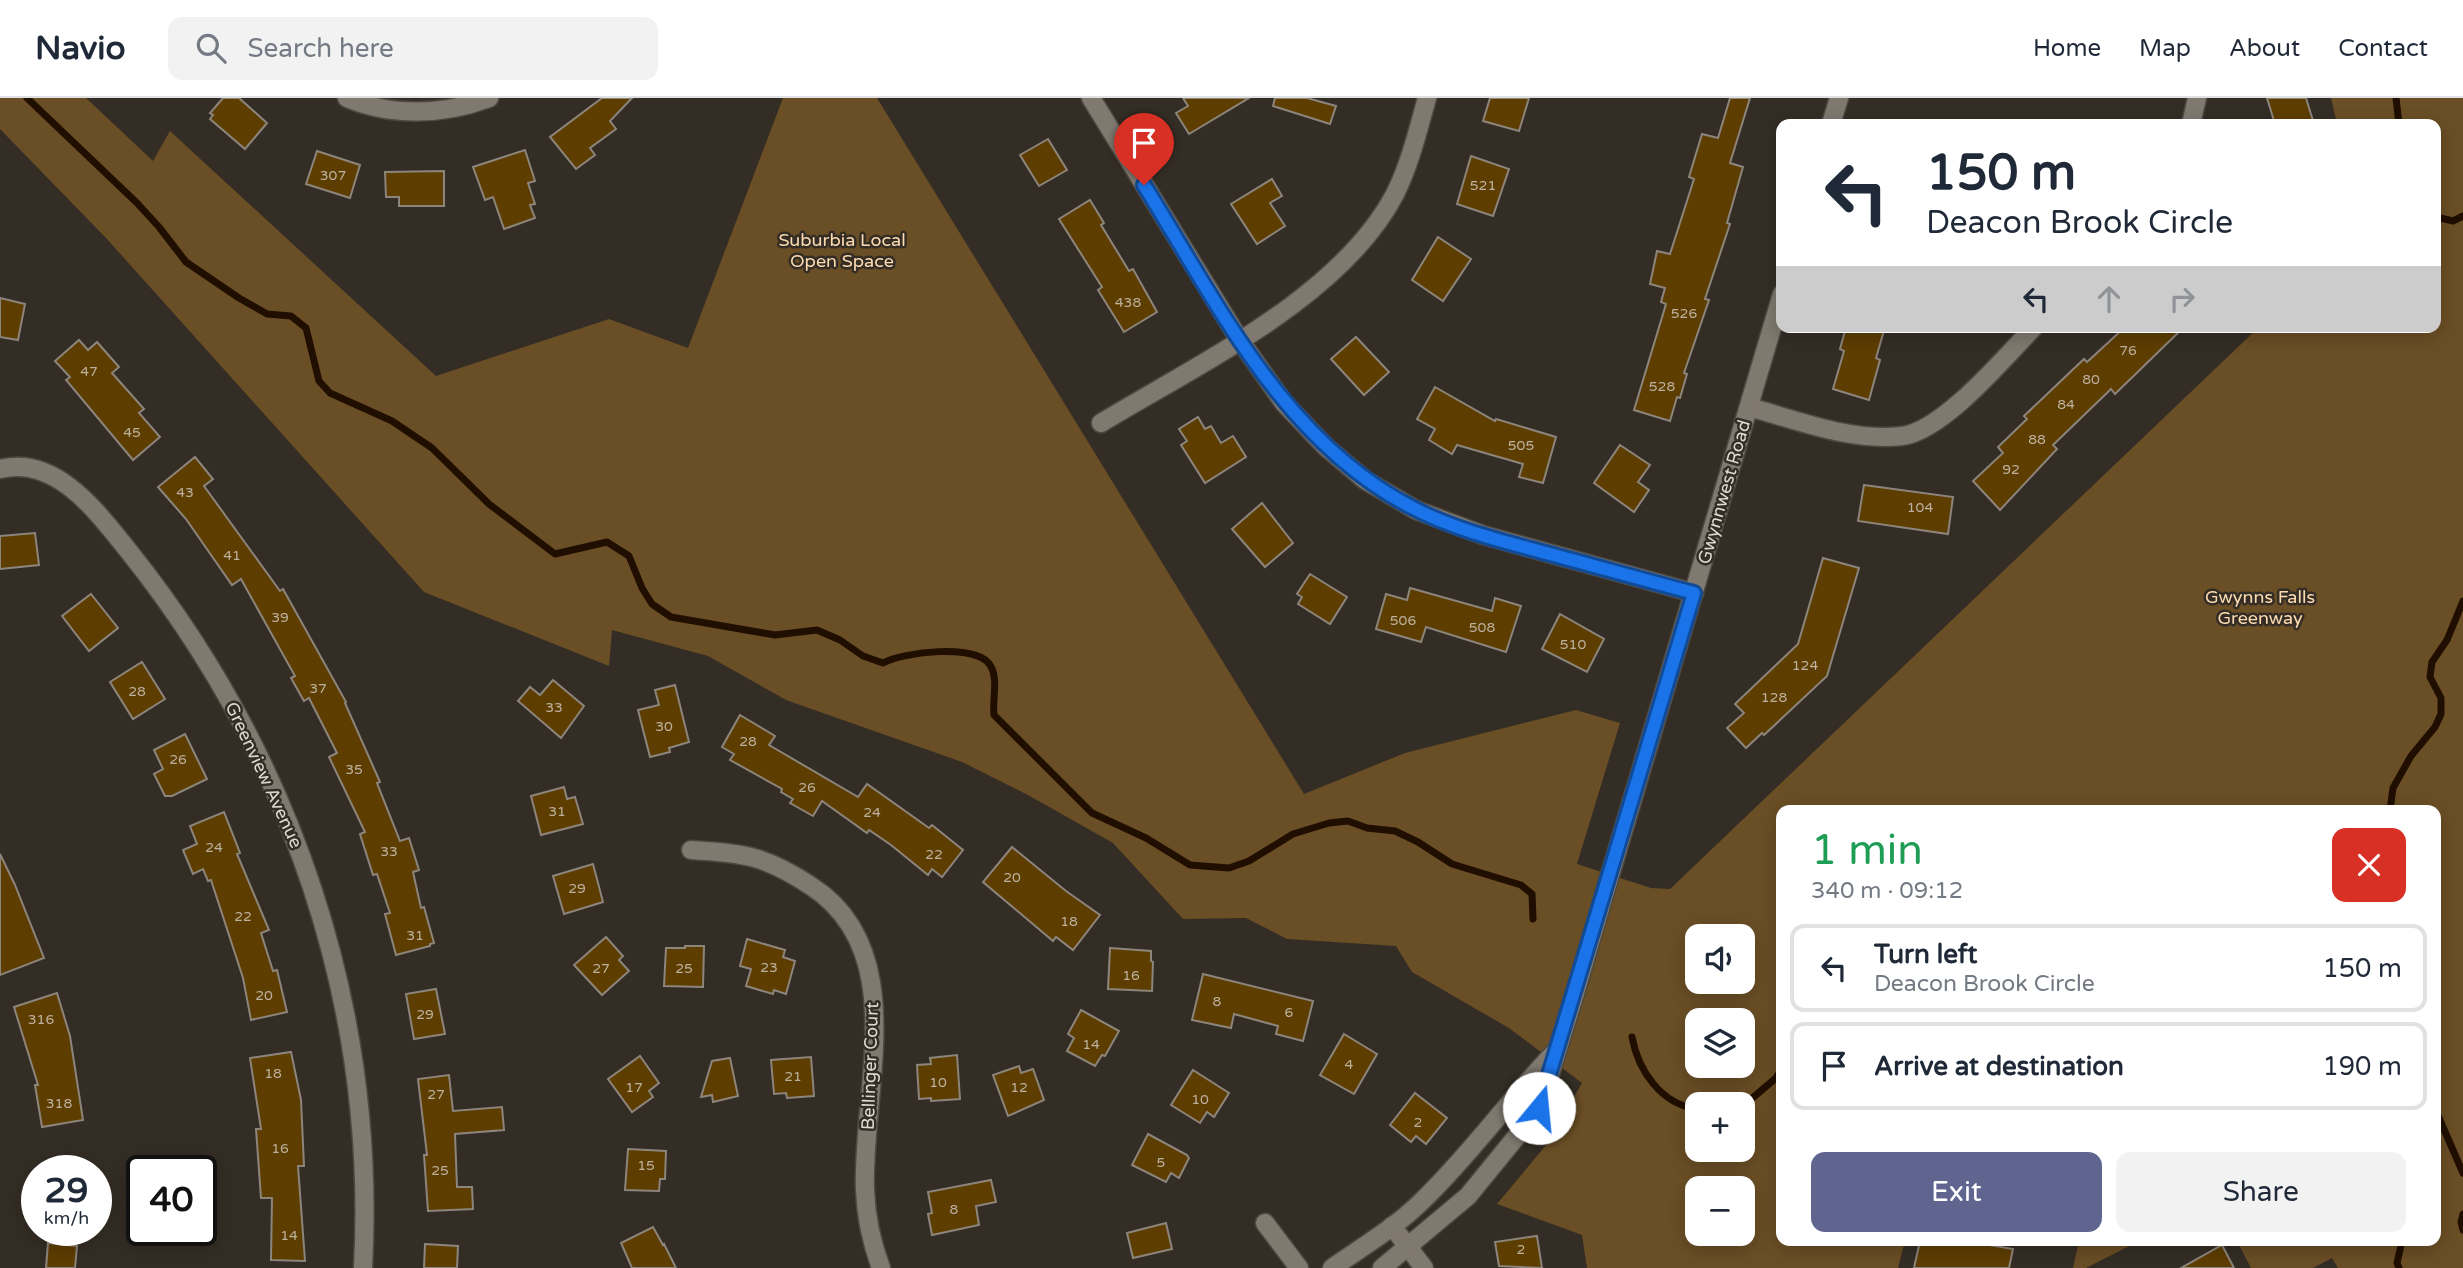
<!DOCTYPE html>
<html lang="en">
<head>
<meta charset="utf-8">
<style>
  :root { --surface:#fff; --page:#f2f2f3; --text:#1f2937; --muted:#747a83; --line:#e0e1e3; --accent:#60658f }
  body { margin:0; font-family:"Varela Round",sans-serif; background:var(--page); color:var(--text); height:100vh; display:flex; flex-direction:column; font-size:26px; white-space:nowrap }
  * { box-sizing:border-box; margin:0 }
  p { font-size:23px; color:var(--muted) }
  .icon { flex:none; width:38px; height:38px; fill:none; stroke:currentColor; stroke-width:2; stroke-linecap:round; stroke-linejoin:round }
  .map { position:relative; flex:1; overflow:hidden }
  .sheet { position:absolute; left:1776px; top:707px; width:665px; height:441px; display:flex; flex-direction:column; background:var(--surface); border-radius:14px; box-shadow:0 4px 18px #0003 }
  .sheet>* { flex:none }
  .top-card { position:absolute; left:1776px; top:21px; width:665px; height:214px; border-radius:14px; box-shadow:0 4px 18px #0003; background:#fff; color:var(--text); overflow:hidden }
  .buttons { position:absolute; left:1685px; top:826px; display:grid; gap:14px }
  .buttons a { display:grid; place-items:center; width:70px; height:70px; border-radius:14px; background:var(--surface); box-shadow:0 4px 18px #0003; font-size:35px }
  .speed { position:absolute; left:21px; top:1057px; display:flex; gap:14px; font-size:35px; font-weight:700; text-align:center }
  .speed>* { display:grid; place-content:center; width:91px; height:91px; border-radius:50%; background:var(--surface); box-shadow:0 4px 18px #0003; line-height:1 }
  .speed small { font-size:18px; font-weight:400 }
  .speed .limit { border:4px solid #111; border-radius:10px; background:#fff; color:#111 }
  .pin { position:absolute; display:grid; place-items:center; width:60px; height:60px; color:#fff; margin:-72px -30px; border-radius:50% 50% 50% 0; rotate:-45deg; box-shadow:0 0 7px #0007 }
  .pin .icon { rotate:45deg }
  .me { position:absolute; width:77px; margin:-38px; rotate:17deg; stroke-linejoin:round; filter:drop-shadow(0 0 5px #0008) }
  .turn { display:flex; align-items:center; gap:24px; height:147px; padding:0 35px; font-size:32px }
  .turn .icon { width:91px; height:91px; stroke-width:2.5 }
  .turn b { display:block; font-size:49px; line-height:60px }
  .lanes { display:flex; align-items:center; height:66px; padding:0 35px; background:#0003; justify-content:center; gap:35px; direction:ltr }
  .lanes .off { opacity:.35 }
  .round { display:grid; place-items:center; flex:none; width:74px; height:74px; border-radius:14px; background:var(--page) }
  .summary { display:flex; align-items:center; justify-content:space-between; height:119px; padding:0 35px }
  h1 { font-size:42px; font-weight:600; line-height:52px; color:#1e9e55 }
  .action { display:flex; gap:14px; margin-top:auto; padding:14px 35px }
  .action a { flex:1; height:80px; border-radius:14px; background:var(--accent); color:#fff; font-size:28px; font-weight:600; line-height:80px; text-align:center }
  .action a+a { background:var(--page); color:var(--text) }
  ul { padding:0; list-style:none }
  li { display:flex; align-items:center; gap:21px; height:88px; margin:0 14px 10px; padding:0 21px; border:4px solid var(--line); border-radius:14px }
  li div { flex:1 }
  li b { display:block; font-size:26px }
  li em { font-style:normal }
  header { display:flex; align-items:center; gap:42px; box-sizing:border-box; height:98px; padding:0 35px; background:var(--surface); border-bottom:2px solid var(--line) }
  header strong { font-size:33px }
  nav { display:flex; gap:38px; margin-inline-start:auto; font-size:24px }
  .search { width:490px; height:63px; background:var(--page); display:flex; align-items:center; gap:18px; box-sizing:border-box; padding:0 24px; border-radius:14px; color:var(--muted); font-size:26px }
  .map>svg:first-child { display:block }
</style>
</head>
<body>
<header>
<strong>Navio</strong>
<div class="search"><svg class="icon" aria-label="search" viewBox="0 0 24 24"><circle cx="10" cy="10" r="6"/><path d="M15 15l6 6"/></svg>Search here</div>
<nav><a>Home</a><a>Map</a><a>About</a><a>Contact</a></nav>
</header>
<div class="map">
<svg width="2463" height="1170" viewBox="0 0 2463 1170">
  <rect width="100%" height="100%" fill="#342d25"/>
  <!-- green -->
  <g fill="#6a4e25" fill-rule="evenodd">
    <path d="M0,0H86L153,63L170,33L436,278L609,221L688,250L783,0H877L1304,696L1405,655L1576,612L1620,625L1577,766L1651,790L1670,791L2259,229H2436V26H2337L2331,0H2463V1170H2338L2332,1160L2313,1170H2251L2237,1143H2436V712H1782V1143H1905L1898,1170H1587L1582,1137L1497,1106L1547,1046L1582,985L1509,930L1412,874L1396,848L1287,841L1246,820L1183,821L1113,745L1028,697L962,664L786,602L708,558L612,532L609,568L424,494L106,140L0,31ZM1698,838H1743V884H1698ZM1698,922H1743V968H1698ZM1698,1006H1743V1052H1698ZM1698,1090H1743V1136H1698Z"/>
    <polygon points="2079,1143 2139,1143 2086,1170 2073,1170"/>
  </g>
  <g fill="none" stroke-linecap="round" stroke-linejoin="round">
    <!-- stream -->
    <g stroke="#200f00" stroke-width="7">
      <path d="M27,0L137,105L159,129L186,164L239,200L267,216L291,218L306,230L319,283L330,295L392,323L432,350L489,406L555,456L607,444L629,458L642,490L652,506L671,519L775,537L817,532L840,542L863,558L883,565C903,554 976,545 990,567C999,581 992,601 994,617L1092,715L1146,740L1190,767L1229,770L1249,763L1293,736L1329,725L1348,723L1367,730L1395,733L1418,744L1452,766L1521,787L1532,796L1533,821"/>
      <polyline points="2396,0 2399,26"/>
      <polyline points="2436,119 2453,123 2463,118"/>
      <polyline points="2390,712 2393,690 2411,658 2435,629 2441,616 2441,600 2430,579 2432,564 2447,542 2463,503"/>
      <path d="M1632,939C1638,972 1661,1007 1698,1011"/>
      <polyline points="1743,1008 1776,980 1782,970"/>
      <polyline points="2436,1013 2463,1075"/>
      <polyline points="2463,1116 2461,1124 2463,1132"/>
      <polyline points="2399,1170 2397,1165 2402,1143"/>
    </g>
  </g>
  <!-- building -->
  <g fill="#5e3d01" stroke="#8c857b" stroke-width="2">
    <polygon points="223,0 239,0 267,25 245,51 210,21 213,17 210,15"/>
    <polygon points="602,0 632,0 610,23 616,31 590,50 595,57 576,71 550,39"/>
    <polygon points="1183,0 1249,0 1189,36 1176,15 1188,8"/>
    <polygon points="1275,0 1307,0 1336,8 1330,26 1273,8"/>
    <polygon points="1490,0 1529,0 1519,33 1483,23"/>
    <polygon points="1730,0 1750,0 1730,65 1743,69 1727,125 1730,126 1705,201 1709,202 1684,275 1687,276 1680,300 1677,299 1670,323 1634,312 1666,206 1661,204 1665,190 1650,186 1657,153 1670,156 1694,81 1689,79 1702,36 1718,40"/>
    <polygon points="2267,0 2306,0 2314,26 2275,26"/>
    <polygon points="1048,41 1067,72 1039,88 1020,57"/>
    <polygon points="525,52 535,83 528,85 535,106 530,107 535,120 504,131 493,99 485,102 473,69"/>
    <polygon points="317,53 360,67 350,100 306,86"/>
    <polygon points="1471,58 1509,71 1493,118 1457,106"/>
    <polygon points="444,73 444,108 399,108 399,99 386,99 385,74"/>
    <polygon points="1272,81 1282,98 1270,105 1285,128 1257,146 1231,106"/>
    <polygon points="1090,102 1104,125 1101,127 1129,173 1133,171 1157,214 1124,234 1098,192 1102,189 1059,121"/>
    <polygon points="1438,139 1471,161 1443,203 1412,182"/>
    <polygon points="0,200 25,206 18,242 0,239"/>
    <polygon points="1846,229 1885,229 1876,260 1880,262 1869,302 1833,291 1844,253 1840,251"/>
    <polygon points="2125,229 2184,229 2115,296 2111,291 2053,347 2057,351 2000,412 1973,383 2003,355 1998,349 2027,321 2024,318 2084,261 2087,264"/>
    <polygon points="1356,239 1389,274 1364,297 1331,261"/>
    <polygon points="79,242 88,252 97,244 119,269 112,275 144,311 139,315 160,339 133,362 66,282 70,279 55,263"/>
    <polygon points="1435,289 1495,323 1496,321 1556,339 1543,385 1519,379 1523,366 1457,347 1452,356 1429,342 1435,331 1417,321"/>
    <polygon points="1198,319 1205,331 1211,328 1221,345 1233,338 1246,359 1205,385 1181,347 1187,343 1179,331"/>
    <polygon points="1620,347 1650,367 1638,384 1649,392 1634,414 1594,385"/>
    <polygon points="195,359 213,381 204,388 280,493 283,491 346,604 345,605 380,684 377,685 400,743 409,740 419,772 413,774 421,810 424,809 434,845 430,846 430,848 396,857 385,816 390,815 377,776 373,777 360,736 365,734 329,659 337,655 309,600 304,603 291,580 295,578 241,481 232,487 186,421 158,389"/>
    <polygon points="1864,387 1953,399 1948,436 1858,423"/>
    <polygon points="1262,405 1293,445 1265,469 1232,431"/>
    <polygon points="35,435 39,467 0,471 0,438"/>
    <polygon points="1823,460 1859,470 1827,578 1764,637 1762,635 1746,650 1727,630 1744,615 1735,606 1798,546"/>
    <polygon points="1310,476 1347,499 1330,526 1298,506 1302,499 1297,496"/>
    <polygon points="1410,490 1492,513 1495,500 1521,508 1506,554 1426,529 1421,544 1376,531 1386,496 1407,502"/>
    <polygon points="91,496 118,530 89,553 62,518"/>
    <polygon points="1560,516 1604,541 1587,574 1542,551"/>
    <polygon points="142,564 165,601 133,621 110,584"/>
    <polygon points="553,582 584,608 561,640 518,603 530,589 540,597"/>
    <polygon points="675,587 689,644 669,650 670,654 650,659 638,612 659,607 655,592"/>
    <polygon points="740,617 775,638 769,647 858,699 867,686 929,730 932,727 963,752 942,779 932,771 928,777 891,747 869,732 867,735 822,703 813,718 790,705 793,701 781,694 782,691 730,662 734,656 722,649"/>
    <polygon points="185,636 207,681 172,698 165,698 154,676 163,671 154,652"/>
    <polygon points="564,689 567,701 575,699 583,726 541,737 531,698"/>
    <polygon points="224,714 240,755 237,756 269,832 261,835 273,873 277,872 287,914 251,922 243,880 211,782 208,783 203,771 193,776 183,752 197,746 190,728"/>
    <polygon points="1012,749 1066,793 1100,817 1073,852 1056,839 1053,843 983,784"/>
    <polygon points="0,756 15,787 44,860 0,877"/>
    <polygon points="593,766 603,804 564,816 553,778"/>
    <polygon points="606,839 623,858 619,862 629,873 602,897 574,867"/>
    <polygon points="747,841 785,852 783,859 795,863 786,896 774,892 773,896 746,888 751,871 740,868"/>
    <polygon points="685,848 704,848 703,889 664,888 666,850 685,850"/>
    <polygon points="1110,850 1151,853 1151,863 1153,864 1152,893 1108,891"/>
    <polygon points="1203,876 1313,903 1303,943 1276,936 1278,928 1234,916 1231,930 1192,922"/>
    <polygon points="436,891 445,936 414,941 406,896"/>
    <polygon points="57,895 70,938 83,1022 42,1029 35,987 38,987 14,909"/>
    <polygon points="1081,912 1119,933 1105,958 1102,957 1095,968 1067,953 1074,940 1068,936"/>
    <polygon points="1344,936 1377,956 1354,996 1320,977"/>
    <polygon points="291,954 301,1002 304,1068 298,1068 305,1163 271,1162 272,1100 261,1100 256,1031 261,1031 250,960"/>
    <polygon points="957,957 960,1001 931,1003 931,1000 919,1001 917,967 931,966 930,960"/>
    <polygon points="640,958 659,985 649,993 653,999 632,1014 608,981"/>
    <polygon points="811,959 814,998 787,1000 786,995 774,996 771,962"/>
    <polygon points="730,960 738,998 713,1004 712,997 701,999 712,963"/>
    <polygon points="1019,968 1021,975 1033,971 1044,1002 1008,1018 993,977"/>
    <polygon points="1193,972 1229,995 1214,1019 1207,1014 1200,1025 1171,1007"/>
    <polygon points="449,977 453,1013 502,1009 504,1032 455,1036 457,1089 472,1089 473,1111 428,1113 424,1057 427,1057 418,981"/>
    <polygon points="1415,995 1447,1020 1426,1046 1416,1038 1411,1044 1390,1027"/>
    <polygon points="1148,1036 1187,1057 1189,1060 1179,1080 1171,1075 1166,1084 1132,1067"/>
    <polygon points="628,1051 666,1053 665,1081 660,1081 659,1093 625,1092"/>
    <polygon points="991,1082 996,1104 976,1108 979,1127 932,1137 928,1116 932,1115 928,1094"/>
    <polygon points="1166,1125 1172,1151 1133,1160 1127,1135"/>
    <polygon points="653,1129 663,1147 664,1146 676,1170 632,1170 621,1145"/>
    <polygon points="1537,1138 1542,1170 1499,1168 1495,1144"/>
    <polygon points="1920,1143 1965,1143 2013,1151 2009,1170 1914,1170"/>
    <polygon points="48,1145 77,1148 75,1170 46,1170"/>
    <polygon points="425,1146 458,1148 457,1170 424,1170"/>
    <polygon points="2222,1147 2234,1170 2181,1170"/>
  </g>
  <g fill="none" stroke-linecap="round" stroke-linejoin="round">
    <!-- minor casing -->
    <g stroke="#4d4941" stroke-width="21">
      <g id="minor">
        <path d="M347,0C392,19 444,17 489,0"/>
        <polyline points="1091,0 1239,241 1284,305 1326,349 1365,382 1416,412 1483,437 1694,495"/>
        <polyline points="2191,26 2197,0"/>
        <path d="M1749,309C1797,322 1851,344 1902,338C1943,333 2005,259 2034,229"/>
        <path d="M1101,325C1198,266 1341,199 1395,96C1410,66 1418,32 1427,0"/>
        <path d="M0,371C56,357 97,414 127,451C291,655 377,908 363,1170"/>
        <path d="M691,752C744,755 766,758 811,788C912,853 861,994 865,1092C866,1118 872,1146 881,1170"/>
        <polyline points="1265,1125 1299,1170"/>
        <polyline points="1392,1128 1424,1170"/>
      </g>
    </g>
    <!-- tertiary casing -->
    <g stroke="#4d4941" stroke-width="21">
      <g id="tertiary">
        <polyline points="1831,26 1839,0"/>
        <path d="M1332,1170C1362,1149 1396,1129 1422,1103C1470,1057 1508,1003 1554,955"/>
        <polyline points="1382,1170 1468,1098 1539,1011 1573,902 1782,196"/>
      </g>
    </g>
    <!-- minor -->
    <use href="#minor" stroke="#80796f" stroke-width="18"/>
    <!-- tertiary -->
    <use href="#tertiary" stroke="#80796f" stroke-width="18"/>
  </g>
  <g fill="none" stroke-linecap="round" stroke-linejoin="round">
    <!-- route casing -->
    <g stroke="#114b97" stroke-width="18">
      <path id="route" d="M1144,87C1218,206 1284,345 1415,411C1456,432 1502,443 1546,455C1595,468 1644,482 1694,495L1539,1010"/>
    </g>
    <!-- route -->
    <use href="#route" stroke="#1a73e8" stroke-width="12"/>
  </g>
  <g text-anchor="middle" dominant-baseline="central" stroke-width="5" stroke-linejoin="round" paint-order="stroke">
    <!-- number labels -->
    <g font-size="14" fill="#bdb29f">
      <text x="333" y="77">307</text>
      <text x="1483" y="87">521</text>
      <text x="1128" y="204">438</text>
      <text x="1684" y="215">526</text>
      <text x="2128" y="252">76</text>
      <text x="89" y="273">47</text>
      <text x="2091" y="281">80</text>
      <text x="1662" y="288">528</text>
      <text x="2066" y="306">84</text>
      <text x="132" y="334">45</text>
      <text x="2037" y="341">88</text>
      <text x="1521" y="347">505</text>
      <text x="2011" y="371">92</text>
      <text x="185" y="394">43</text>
      <text x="1920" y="409">104</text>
      <text x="232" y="457">41</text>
      <text x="280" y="519">39</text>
      <text x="1403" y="522">506</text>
      <text x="1482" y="529">508</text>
      <text x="1573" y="546">510</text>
      <text x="1805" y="567">124</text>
      <text x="318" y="590">37</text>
      <text x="137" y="593">28</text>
      <text x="1774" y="599">128</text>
      <text x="554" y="609">33</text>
      <text x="664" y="628">30</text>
      <text x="748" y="643">28</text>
      <text x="178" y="661">26</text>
      <text x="354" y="671">35</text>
      <text x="807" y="689">26</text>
      <text x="557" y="713">31</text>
      <text x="872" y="714">24</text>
      <text x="214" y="749">24</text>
      <text x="389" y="753">33</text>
      <text x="934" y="756">22</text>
      <text x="1012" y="779">20</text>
      <text x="577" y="790">29</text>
      <text x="243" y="818">22</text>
      <text x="1069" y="823">18</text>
      <text x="415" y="837">31</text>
      <text x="769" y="869">23</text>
      <text x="601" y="870">27</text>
      <text x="684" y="870">25</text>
      <text x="1131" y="877">16</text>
      <text x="264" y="897">20</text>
      <text x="1217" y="903">8</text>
      <text x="1289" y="914">6</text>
      <text x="425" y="916">29</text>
      <text x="41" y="921">316</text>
      <text x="1091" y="946">14</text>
      <text x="1349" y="966">4</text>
      <text x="273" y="975">18</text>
      <text x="793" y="978">21</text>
      <text x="938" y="984">10</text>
      <text x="634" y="989">17</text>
      <text x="1019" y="989">12</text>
      <text x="436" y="996">27</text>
      <text x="1200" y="1001">10</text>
      <text x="59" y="1005">318</text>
      <text x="1418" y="1024">2</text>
      <text x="280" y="1050">16</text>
      <text x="1161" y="1064">5</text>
      <text x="646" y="1067">15</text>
      <text x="440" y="1072">25</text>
      <text x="954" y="1111">8</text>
      <text x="289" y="1137">14</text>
      <text x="1521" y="1151">2</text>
    </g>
    <!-- park labels -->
    <g font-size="18" fill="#fcdbb0" stroke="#342d25">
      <text x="842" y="142">Suburbia Local<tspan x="842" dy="21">Open Space</tspan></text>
      <text x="2260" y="499">Gwynns Falls<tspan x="2260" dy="21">Greenway</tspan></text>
    </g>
    <!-- street labels -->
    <g font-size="18" fill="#ddd9d4" stroke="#342d25">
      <text transform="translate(1724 394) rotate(-74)">Gwynnwest Road</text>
      <text transform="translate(264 677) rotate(65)">Greenview Avenue</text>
      <text transform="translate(870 968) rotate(-88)">Bellinger Court</text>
    </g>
  </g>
</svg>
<div class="buttons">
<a><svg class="icon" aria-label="sound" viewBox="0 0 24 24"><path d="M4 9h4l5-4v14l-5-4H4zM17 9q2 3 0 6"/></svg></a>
<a><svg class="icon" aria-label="layers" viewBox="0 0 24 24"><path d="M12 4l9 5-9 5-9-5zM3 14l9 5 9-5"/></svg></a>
<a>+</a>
<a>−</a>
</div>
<div class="speed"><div>29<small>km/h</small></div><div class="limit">40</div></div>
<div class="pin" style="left:1144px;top:87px;background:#d93025"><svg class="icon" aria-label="arrive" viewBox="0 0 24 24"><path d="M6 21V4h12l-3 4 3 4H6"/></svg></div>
<svg class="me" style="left:1539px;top:1010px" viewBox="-20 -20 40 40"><circle r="19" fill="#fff"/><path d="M0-13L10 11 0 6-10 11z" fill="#1a73e8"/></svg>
<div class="top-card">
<div class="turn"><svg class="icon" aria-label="left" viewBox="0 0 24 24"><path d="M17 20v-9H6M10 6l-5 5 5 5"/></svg><div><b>150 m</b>Deacon Brook Circle</div></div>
<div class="lanes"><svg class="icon" aria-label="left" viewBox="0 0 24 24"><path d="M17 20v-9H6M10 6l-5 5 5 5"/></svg><svg class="icon off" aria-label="ahead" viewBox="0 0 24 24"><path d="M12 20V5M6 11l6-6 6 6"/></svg><svg class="icon off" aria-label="right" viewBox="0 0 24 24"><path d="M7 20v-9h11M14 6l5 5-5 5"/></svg></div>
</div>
<section class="sheet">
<div class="summary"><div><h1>1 min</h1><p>340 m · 09:12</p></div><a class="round" style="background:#d93025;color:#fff"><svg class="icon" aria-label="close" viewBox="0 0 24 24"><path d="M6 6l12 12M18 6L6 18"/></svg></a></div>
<ul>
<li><svg class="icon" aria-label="left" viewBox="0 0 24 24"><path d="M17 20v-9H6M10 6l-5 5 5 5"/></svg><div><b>Turn left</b><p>Deacon Brook Circle</p></div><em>150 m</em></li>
<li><svg class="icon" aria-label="arrive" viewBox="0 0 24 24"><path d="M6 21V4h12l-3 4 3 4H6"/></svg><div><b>Arrive at destination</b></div><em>190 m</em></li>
</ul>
<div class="action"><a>Exit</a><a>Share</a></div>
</section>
</div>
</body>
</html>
